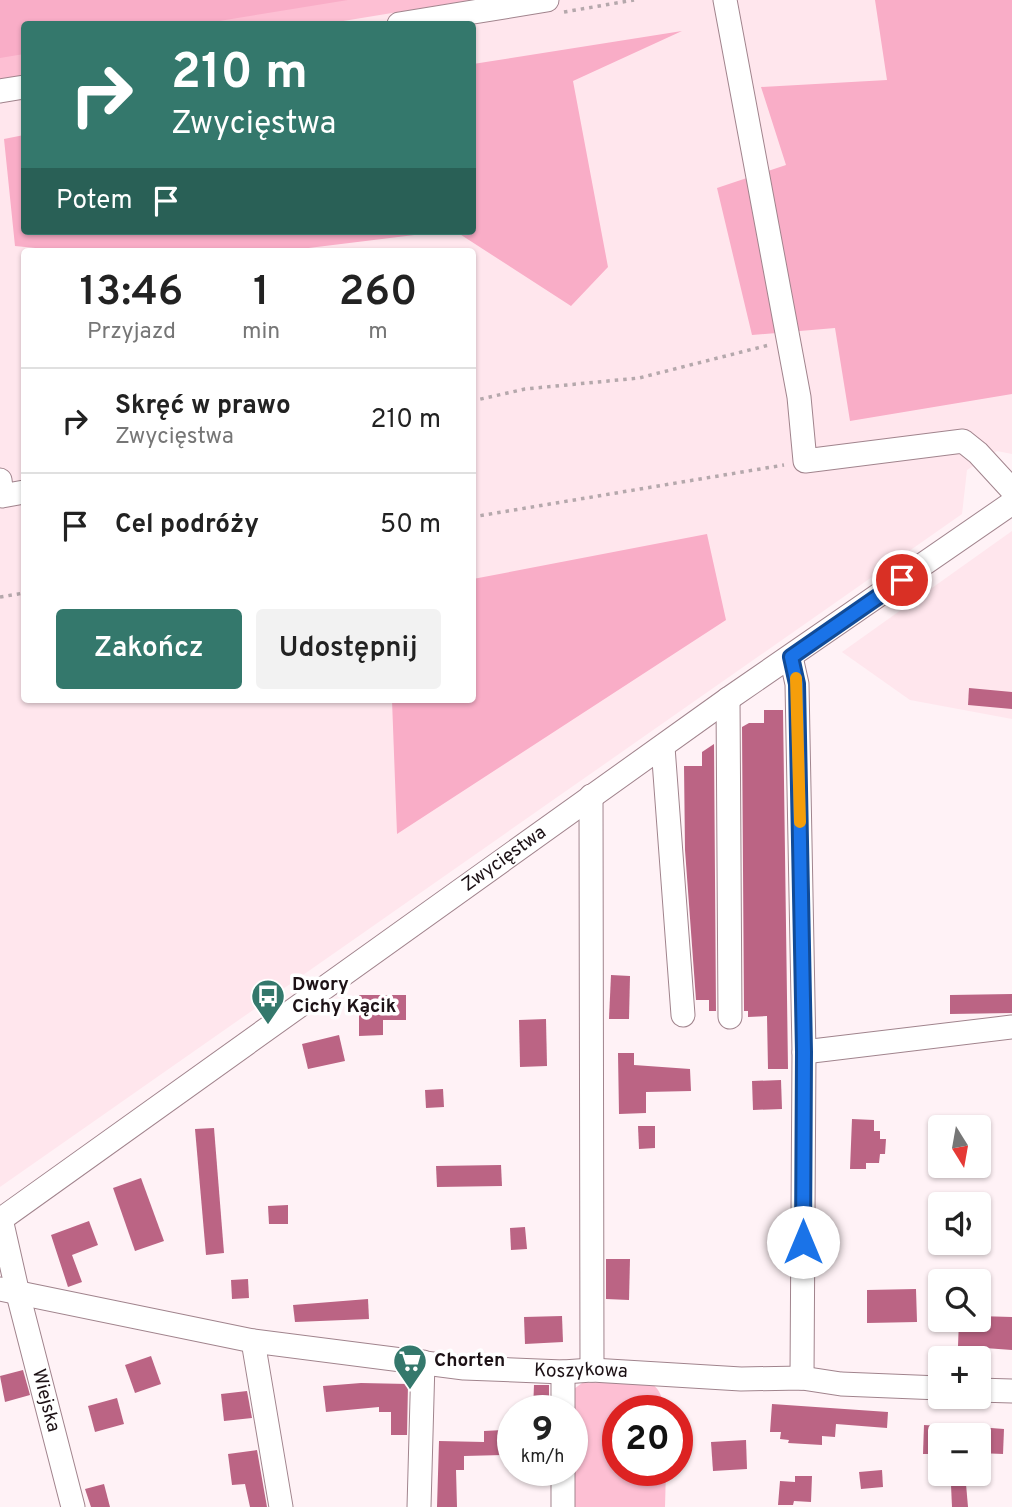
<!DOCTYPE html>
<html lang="pl">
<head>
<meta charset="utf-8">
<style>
  :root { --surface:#fff; --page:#f2f2f2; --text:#222; --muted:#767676; --line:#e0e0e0; --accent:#34786c }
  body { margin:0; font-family:Overpass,sans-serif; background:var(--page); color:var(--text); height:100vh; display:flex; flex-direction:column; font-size:26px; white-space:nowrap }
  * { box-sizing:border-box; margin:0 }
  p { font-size:23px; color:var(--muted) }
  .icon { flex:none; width:38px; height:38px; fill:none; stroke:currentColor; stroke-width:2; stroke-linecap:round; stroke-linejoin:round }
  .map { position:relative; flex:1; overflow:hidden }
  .details { position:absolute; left:21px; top:248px; width:455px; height:455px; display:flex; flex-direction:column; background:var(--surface); border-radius:7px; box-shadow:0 2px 5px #0004 }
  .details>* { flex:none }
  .top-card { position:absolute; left:21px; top:21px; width:455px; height:214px; border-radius:7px; box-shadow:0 2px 5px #0004; background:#34786c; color:#fff; overflow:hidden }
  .needle { width:46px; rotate:169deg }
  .fabs { position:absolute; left:928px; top:1115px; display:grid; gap:14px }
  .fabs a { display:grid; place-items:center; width:63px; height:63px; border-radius:7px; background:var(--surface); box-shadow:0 2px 5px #0004; font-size:35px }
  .speed { position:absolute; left:497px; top:1395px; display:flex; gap:14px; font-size:35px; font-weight:700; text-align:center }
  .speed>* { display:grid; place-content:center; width:91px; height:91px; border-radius:50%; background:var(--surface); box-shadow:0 2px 5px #0004; line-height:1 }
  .speed small { font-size:18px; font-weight:400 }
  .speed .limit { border:10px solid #d22; background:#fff; color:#111 }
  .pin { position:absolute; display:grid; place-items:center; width:60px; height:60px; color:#fff; margin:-30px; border:4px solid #fff; border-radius:50%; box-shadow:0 2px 7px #0007 }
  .me { position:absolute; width:77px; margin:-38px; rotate:0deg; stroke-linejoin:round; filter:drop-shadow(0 0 5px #0008) }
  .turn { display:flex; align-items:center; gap:24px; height:147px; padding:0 35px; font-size:32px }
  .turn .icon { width:91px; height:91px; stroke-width:2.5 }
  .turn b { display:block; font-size:49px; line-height:60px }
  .then { display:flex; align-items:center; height:66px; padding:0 35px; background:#0003; gap:14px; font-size:26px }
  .eta { display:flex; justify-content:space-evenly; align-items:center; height:119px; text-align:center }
  .eta b { font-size:42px; font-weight:600; line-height:49px }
  .button { display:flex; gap:14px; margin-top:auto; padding:14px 35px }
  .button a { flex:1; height:80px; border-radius:7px; background:var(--accent); color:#fff; font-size:28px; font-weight:600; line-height:80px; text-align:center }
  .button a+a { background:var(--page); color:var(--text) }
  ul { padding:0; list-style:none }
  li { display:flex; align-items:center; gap:21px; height:105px; padding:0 35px; border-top:2px solid var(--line) }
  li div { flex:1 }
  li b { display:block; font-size:26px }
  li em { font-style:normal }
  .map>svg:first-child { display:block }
</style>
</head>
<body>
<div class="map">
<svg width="1012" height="1507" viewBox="0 0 1012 1507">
  <rect width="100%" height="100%" fill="#fff2f6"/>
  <!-- built -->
  <g fill="#ffe6ed" fill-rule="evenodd">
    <path d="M0,0H1012V454L997,451L967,470L962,514L0,1187ZM24,24H472V231H24ZM24,252H472V700H24Z"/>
    <polygon points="1012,531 1012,719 910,700 842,652"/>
  </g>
  <!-- green -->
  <g fill="#fdbfd3">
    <polygon points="0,0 471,0 325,24 24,24 24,75 0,79"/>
    <path d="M646,1381C660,1387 662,1396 664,1410H618V1470H666L665,1507H567L572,1470L574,1389L582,1383Z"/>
  </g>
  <!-- forest -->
  <g fill="#f9adc7">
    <polygon points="0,0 348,0 201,24 24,24 24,54 0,58"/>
    <polygon points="875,0 1012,0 1012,394 850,421 835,328 752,335 717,188 786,165 761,87 887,80"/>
    <polygon points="682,31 573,81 608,267 571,306 455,231 472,231 473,64"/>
    <polygon points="24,135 24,231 447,231 276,252 76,252 15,246 4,139"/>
    <polygon points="707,534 726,620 397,834 392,700 472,700 473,579"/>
  </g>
  <!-- building -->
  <g fill="#bb6484">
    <polygon points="969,688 1012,692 1012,709 968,705"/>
    <polygon points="764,710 783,710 788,1069 768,1069 767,1016 748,1017 748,1011 744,1011 742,727 749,723 764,723"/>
    <polygon points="714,744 716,1011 709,1011 709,1000 696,1000 685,850 684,766 702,766 702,752"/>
    <polygon points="611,975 630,976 629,1019 609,1019"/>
    <polygon points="1012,994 1012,1013 950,1014 950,995"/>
    <polygon points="359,995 406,995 406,1020 383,1020 383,1035 359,1036"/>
    <polygon points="546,1019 547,1066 520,1067 519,1020"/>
    <polygon points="339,1035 345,1061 308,1069 302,1044"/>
    <polygon points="618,1053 634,1053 634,1065 690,1069 691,1091 646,1092 646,1113 619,1114"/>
    <polygon points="781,1080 782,1109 753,1110 752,1081"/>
    <polygon points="443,1089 444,1107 426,1108 425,1090"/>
    <polygon points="852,1119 874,1120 874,1131 880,1131 880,1139 886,1139 885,1154 880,1154 879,1163 866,1163 866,1169 850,1169"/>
    <polygon points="638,1126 655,1126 655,1148 639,1149"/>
    <polygon points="214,1128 224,1253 206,1255 195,1129"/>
    <polygon points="501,1165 502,1186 437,1187 436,1166"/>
    <polygon points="141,1178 164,1241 135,1251 113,1188"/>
    <polygon points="288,1205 288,1224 269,1224 268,1206"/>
    <polygon points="89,1221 98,1245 72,1255 82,1282 68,1287 51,1235"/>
    <polygon points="525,1227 527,1249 511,1250 510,1228"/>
    <polygon points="606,1259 630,1259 629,1300 606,1299"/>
    <polygon points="248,1279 249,1298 232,1299 231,1280"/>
    <polygon points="916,1289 917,1322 867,1323 867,1290"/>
    <polygon points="368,1299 369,1319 295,1322 293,1305"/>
    <polygon points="562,1316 563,1342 525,1344 524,1317"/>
    <polygon points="978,1316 1012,1317 1012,1350 958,1346 959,1320 978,1320"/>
    <polygon points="151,1356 161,1384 135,1393 125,1365"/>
    <polygon points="23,1370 30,1395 5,1402 0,1376"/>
    <polygon points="361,1383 408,1384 407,1435 391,1435 391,1412 379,1412 379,1407 326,1412 323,1386"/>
    <polygon points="534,1385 549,1385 549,1410 533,1410"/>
    <polygon points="247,1391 252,1418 224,1421 221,1394"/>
    <polygon points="117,1398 124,1424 95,1432 88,1406"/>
    <polygon points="772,1404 888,1412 887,1428 836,1424 835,1437 822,1436 822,1445 788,1443 789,1440 780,1439 781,1432 770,1432"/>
    <polygon points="924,1425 940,1426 940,1454 923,1454"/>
    <polygon points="978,1427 1004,1429 1003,1454 978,1453"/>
    <polygon points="503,1430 503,1455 464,1456 464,1470 456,1470 457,1507 437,1507 439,1441 484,1442 484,1431"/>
    <polygon points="746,1440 747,1469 713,1471 711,1442"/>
    <polygon points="257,1450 267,1507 250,1507 245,1484 232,1485 228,1454"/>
    <polygon points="882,1470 883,1487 861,1489 859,1472"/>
    <polygon points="795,1476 812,1476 811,1502 794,1501 793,1505 778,1505 780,1481 795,1482"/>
    <polygon points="104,1484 110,1507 91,1507 85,1489"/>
    <polygon points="966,1484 968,1507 952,1507 951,1485"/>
  </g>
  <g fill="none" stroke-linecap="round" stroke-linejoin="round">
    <!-- minor casing -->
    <g stroke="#a1848d" stroke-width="25">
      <g id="minor">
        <polyline points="725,0 799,397 805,461 963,441 978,453 1012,490"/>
        <polyline points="399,24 547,0"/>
        <polyline points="0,91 24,87"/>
        <polyline points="0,480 2,496 24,492"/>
        <polyline points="791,657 797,684 804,1052 802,1378"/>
        <polyline points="728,699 730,1017"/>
        <polyline points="663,747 683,1015"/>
        <polyline points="591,796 592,1370"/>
        <polyline points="804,1052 1012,1027"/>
        <path id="s1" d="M1,1219L18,1294L73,1507"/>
        <path id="s2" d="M0,1220L728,699L1012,503"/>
        <path id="s3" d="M0,1289L253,1341L464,1368L563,1372L592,1370L741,1379L802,1378L841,1384L940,1388"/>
        <polyline points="253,1341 281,1507"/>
        <polyline points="978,1390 1012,1391"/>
        <polyline points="563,1410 563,1372"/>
        <polyline points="419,1507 423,1362"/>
        <polyline points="563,1507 563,1470"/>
      </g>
    </g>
    <!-- path -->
    <g stroke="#b5a8ac" stroke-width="3.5" stroke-dasharray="3.5 5" stroke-linecap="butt">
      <polyline points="564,12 634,0"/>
      <polyline points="472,401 525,389 639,378 769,345"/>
      <polyline points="472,517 784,465"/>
      <polyline points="0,597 24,593"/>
    </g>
    <!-- minor -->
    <use href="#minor" stroke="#fff" stroke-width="23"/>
  </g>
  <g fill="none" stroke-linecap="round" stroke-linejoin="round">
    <!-- route casing -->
    <g stroke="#114b97" stroke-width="18">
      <polyline id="route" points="803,1242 804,1052 797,684 791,657 902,580"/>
    </g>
    <!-- route -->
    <use href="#route" stroke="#1a73e8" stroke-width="12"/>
    <!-- slow -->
    <polyline stroke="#f59e0b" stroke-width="12" points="796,678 800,822"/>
  </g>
  <!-- icons -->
  <defs>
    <g id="bus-pin" transform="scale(1.75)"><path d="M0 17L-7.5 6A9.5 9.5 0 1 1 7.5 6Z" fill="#34786c" stroke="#fff"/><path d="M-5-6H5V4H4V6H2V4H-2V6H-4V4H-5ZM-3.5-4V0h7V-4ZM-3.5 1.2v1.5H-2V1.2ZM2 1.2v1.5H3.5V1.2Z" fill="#fff"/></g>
    <g id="supermarket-pin" transform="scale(1.75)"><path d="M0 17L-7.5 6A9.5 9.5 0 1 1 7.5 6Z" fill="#34786c" stroke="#fff"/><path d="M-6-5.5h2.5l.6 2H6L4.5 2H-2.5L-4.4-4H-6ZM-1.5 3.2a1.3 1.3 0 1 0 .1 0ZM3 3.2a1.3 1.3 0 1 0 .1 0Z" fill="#fff"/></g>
  </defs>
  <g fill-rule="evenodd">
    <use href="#bus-pin" x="268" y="996"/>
    <use href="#supermarket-pin" x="410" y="1361"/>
  </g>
  <g text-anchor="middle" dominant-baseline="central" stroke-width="7" stroke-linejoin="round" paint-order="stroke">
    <!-- street labels -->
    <g font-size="19" fill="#1d1216" stroke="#fff">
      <text stroke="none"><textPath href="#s2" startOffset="620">Zwycięstwa</textPath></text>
      <text stroke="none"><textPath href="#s3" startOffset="588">Koszykowa</textPath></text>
      <text stroke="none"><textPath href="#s1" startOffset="187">Wiejska</textPath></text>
    </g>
    <!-- poi labels -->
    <g font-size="19" font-weight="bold" fill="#1d1216" stroke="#fff" text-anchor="start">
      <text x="292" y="985">Dwory<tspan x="292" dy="22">Cichy Kącik</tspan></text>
      <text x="434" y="1361">Chorten</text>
    </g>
  </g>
</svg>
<div class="fabs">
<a><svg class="needle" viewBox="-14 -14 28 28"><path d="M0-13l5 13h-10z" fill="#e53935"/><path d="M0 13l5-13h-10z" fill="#767676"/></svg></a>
<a><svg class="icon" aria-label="sound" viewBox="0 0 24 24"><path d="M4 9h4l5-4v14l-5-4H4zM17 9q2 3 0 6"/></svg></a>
<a><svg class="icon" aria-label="search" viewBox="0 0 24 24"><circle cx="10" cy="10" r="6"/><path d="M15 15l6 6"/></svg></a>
<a>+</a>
<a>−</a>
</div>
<div class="speed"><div>9<small>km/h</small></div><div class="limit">20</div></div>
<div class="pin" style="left:902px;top:580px;background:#d93025"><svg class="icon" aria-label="arrive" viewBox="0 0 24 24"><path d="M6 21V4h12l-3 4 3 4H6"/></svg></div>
<svg class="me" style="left:803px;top:1242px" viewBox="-20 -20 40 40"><circle r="19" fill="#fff"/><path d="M0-13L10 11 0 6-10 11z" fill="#1a73e8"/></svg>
<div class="top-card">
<div class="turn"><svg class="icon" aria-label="right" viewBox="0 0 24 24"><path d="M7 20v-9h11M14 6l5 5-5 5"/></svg><div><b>210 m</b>Zwycięstwa</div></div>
<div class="then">Potem<svg class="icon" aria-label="arrive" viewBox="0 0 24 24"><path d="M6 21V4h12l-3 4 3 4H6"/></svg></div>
</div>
<section class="details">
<div class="eta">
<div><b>13:46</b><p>Przyjazd</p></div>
<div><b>1</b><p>min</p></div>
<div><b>260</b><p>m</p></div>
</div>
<ul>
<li><svg class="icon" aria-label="right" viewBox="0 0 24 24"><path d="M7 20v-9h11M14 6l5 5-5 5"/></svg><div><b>Skręć w prawo</b><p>Zwycięstwa</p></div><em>210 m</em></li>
<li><svg class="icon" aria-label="arrive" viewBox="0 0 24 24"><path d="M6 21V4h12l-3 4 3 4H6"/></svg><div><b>Cel podróży</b></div><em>50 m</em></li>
</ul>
<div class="button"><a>Zakończ</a><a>Udostępnij</a></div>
</section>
</div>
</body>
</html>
